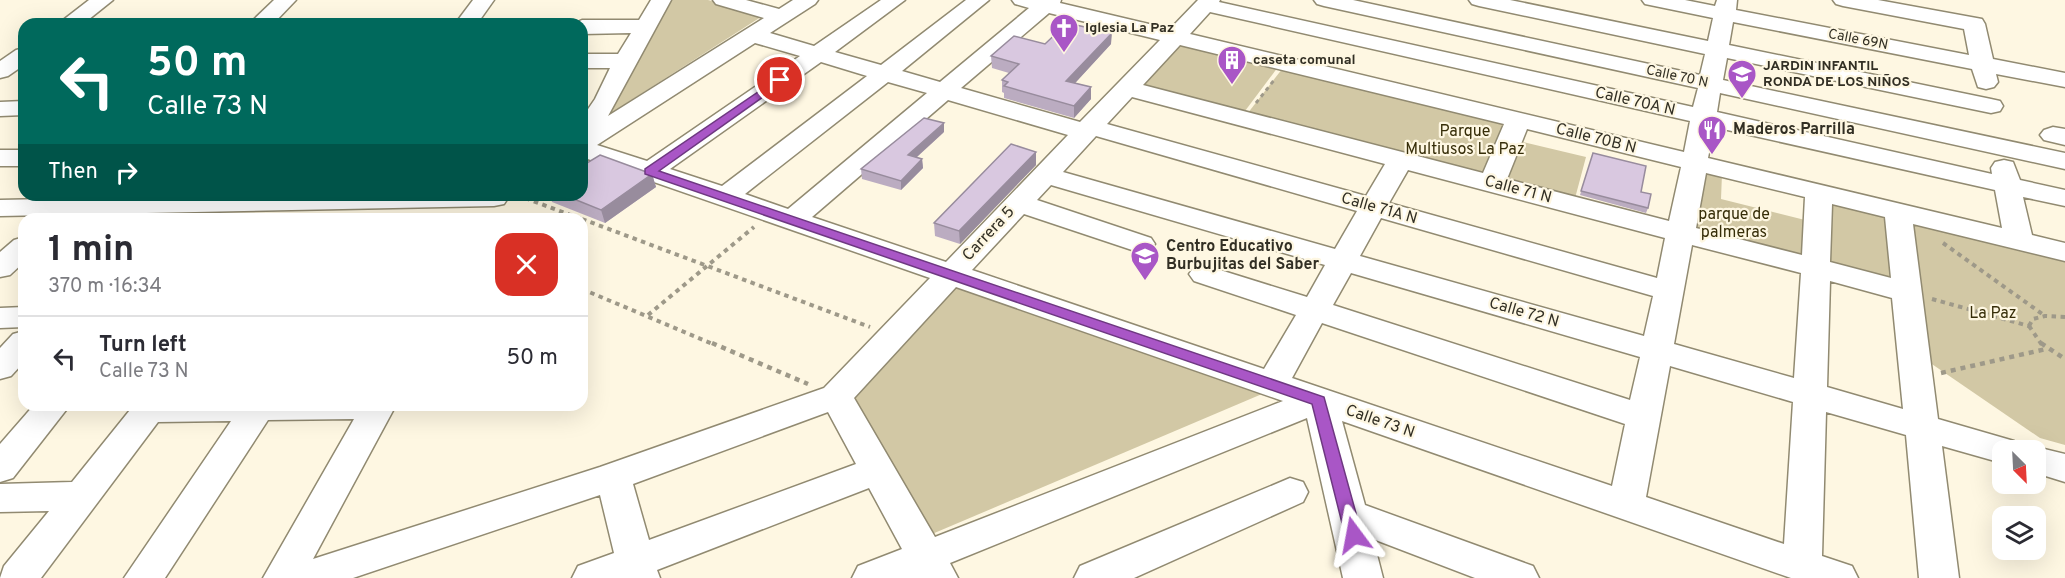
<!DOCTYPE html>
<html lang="en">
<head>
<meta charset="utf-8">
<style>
  :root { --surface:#fff; --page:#f2f2f3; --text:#2b2b33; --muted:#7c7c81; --line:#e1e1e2 }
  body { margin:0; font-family:Overpass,sans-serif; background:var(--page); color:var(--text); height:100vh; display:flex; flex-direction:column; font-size:22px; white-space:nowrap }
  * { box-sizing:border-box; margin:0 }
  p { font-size:20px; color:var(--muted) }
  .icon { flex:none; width:33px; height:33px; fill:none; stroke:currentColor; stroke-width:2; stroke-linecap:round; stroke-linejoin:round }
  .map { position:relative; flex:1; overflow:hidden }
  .panel { position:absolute; left:18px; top:213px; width:570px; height:198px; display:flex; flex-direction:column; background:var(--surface); border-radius:18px; box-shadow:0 6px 24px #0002 }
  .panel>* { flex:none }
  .banner { position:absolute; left:18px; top:18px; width:570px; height:183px; border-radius:18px; box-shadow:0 6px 24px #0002; background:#00695c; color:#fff; overflow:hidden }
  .needle { width:39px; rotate:156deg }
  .buttons { position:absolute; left:1992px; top:440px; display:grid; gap:12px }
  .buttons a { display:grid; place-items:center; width:54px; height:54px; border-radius:12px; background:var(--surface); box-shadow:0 6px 24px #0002; font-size:30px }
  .pin { position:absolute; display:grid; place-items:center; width:51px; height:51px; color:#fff; margin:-26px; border:3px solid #fff; border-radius:50%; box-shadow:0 2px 6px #0007 }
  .me { position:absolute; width:66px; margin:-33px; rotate:347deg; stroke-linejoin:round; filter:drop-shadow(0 0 4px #0008) }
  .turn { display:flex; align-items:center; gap:21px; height:126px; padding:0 30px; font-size:27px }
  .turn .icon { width:78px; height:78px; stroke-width:2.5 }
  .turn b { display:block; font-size:42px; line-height:51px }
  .then { display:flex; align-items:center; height:57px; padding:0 30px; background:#0003; gap:12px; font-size:22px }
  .round { display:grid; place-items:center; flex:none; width:63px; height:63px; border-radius:18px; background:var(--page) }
  .summary { display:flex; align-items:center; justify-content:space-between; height:102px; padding:0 30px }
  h1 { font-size:36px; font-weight:700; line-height:45px }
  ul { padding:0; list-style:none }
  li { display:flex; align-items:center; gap:18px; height:84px; padding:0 30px; border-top:2px solid var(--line) }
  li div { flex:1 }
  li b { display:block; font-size:22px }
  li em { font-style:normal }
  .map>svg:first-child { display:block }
</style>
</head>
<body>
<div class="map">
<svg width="2065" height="578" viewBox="0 0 2065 578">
  <rect width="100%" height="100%" fill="#fef7e2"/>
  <!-- green -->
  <g fill="#d2c8a5">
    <polygon points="667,0 708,0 764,15 608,115"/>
    <polygon points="1176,42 1278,67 1242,115 1134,85"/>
    <polygon points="1286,64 1518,120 1492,183 1244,118"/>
    <polygon points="1515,140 1586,157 1574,202 1500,183"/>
    <polygon points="1694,167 1722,174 1721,199 1817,223 1819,193 1898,212 1899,286 1688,235"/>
    <polygon points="1905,217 2065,258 2065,445 2040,438 1926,360"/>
    <polygon points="951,275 1262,394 925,537 839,392"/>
  </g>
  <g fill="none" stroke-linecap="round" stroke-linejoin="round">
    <!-- minor casing -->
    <g stroke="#918a71" stroke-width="3">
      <g id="minor">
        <polygon points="89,0 113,0 83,24 58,24"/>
        <polygon points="274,0 296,0 273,24 249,24"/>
        <polygon points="473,0 494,0 477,24 455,24"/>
        <path d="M651,0H671L608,116L764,18L716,4L713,0H746L779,9L793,0H818L815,4L770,33L814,46L881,0H905L835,52L881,65L966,0H989L902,71L940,82L1029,8L1015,4L1012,0H1061L1060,3L1170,29L1198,0H1220L1219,2L1693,107L1698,88L1324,6L1317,4L1314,0H1353L1700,75L1705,54L1479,6L1472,4L1469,0H1510L1708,41L1713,18L1645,4L1642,0H1685L1715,6L1717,0H1737L1736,10L1969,55L1964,29L1843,6L1836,4L1833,0H1878L1982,19L1985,24L1993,59L2065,73V87L1996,74L1998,82L1994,87L1986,89L1978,87L1972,69L1733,22L1729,45L1991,99L2000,101L2003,106L2000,111L1991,113L1727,58L1723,80L2065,153V169L1720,93L1717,112L1992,174L1991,168L1995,162L2004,160L2013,162L2020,180L2065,190V206L2023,197L2032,235L2065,243V261L1913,224L1938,419L2014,441L2020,450H2002V463L1942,446L1959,578H1919L1906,435L1826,412L1822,556L1852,566L1858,578H1791L1342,421L1365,505L1533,566L1539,578H1475L1373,539L1383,578H1343L1307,418L950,563L958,578H852L858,566L902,549L869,488L657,570L660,578H572L578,566L614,553L600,495L353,578H263L354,419L268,420L165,578H124L231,421L158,422L41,578H0L4,566L49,511L0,512V484L72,482L134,405H396L313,559L600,467L824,388L930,278L582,157V118L595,99L610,68H582V54H618L631,33L582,34V24H573L582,20H639ZM1210,12L1690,121L1684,152L1190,34ZM1049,13L1160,40L1080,122L961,88ZM755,43L800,56L647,161L597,145ZM1180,45L1504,124L1483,173L1143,85ZM821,62L867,76L722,186L670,169ZM888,82L927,93L788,209L745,194ZM1132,97L1385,164L1366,196L1107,124ZM948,100L1068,135L946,262L812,217ZM1714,127L1995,190L2002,228L1708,158ZM1527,129L1681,167L1669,221L1507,179ZM1096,136L1357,211L1335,249L1063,172ZM1408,170L1665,238L1657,278L1389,203ZM1706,173L1805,197L1802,255L1696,228ZM1051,185L1325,265L1307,297L1204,265L1194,267L1189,274L1194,281L1296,315L1264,369L972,270L1024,214L1141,253L1151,250L1155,244L1151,238L1037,200ZM1832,204L1885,217L1891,278L1830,262ZM1381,218L1653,296L1644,336L1360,256ZM1692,245L1801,273L1794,378L1674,344ZM1351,273L1640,357L1630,400L1333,305ZM1830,281L1892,298L1903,409L1827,387ZM956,287L1283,401L935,537L854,398ZM1322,323L1625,424L1612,486L1292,378ZM1670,366L1793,402L1784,544L1646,497ZM828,412L856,464L649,540L633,484Z"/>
        <polygon points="24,48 24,65 8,76 0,78 0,61 16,50"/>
        <polygon points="24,101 24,115 0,116 0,102"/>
        <polygon points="2053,127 2065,129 2065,145 2044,140 2040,135 2044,130"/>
        <rect x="0" y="150" width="24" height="16"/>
        <polygon points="237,195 506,195 508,198 504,204 494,206 0,216 0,200"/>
        <polygon points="24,237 24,262 10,275 0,277 0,252 14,240"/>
        <polygon points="24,307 24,327 0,328 0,308"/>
        <polygon points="24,331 24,362 11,376 0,379 0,348 13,334"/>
        <polygon points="34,405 70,405 13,478 0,482 0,444"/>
        <polygon points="2036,447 2065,454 2065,482 2036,473 2036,450 2025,450"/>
        <polygon points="1290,478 1303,482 1308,492 1303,502 1134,578 1074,578 1080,566"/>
      </g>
    </g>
    <!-- path-far2 -->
    <polyline stroke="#9e9989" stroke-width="3" stroke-dasharray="4 4" stroke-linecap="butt" points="1256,103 1275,79"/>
    <!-- path-far1 -->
    <g stroke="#9e9989" stroke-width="4" stroke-dasharray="4.5 4.5" stroke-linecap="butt">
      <polyline points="517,195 581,219"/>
      <polyline points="582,219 870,327"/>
      <polyline points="1943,243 2045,316"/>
      <polyline points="582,289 715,345"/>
      <polyline points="1932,299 2029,326"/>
      <polyline points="648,315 754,227"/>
      <polyline points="2029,326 2042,345"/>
      <polyline points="2029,326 2033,319 2045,316 2065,317"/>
    </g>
    <!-- path -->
    <g stroke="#9e9989" stroke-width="4.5" stroke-dasharray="5 5" stroke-linecap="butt">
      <polyline points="712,343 808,384"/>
      <polyline points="2041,343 2065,359"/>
      <polyline points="1941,373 2046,349"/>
    </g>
    <!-- minor -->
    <use href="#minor" fill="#fff" fill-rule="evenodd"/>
  </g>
  <!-- wall -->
  <g fill="#bbacc1">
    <polygon points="1111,44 1075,83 1091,87 1091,99 1074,118 1004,98 1004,93 1002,92 1002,80 1009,73 992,68 991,56"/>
    <polygon points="944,132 917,157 922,159 923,168 901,190 862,179 861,169"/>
    <polygon points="1036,152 1036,165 960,244 935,236 934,223"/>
    <polygon points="1593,153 1641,192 1648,208 1646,213 1580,195"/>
    <polygon points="652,174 656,187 605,223 552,202 550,195 582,195"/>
  </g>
  <!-- shaded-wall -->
  <g fill="#988c9d">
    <polygon points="1112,33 1111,44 1066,93 1066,81"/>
    <polygon points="1091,87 1091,99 1074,118 1074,106"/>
    <polygon points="944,123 944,132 909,164 908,155"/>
    <polygon points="1036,152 1036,165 960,244 959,231"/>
    <polygon points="922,159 923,168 901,190 901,181"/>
    <polygon points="652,174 656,187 605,223 601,210"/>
  </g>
  <!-- building -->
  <g fill="#d9c8e0" stroke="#988c9d" stroke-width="1.5">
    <polygon points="1067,23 1112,33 1066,81 1091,87 1074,106 1004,86 1008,82 1002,80 1019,64 991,56 1014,36 1045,44"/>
    <polygon points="924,118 944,123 908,155 922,159 901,181 861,169"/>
    <polygon points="1011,144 1036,152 959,231 934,223"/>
    <polygon points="1593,153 1646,166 1641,192 1651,194 1648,208 1581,191"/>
    <polygon points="600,155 652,174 601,210 564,195 582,195 582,166"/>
  </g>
  <!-- route -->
  <polygon fill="#a956c6" stroke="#6e3881" stroke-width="1.5" points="780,77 785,80 784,82 659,171 1324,397 1362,535 1360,540 1354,542 1348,540 1345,535 1312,404 645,174 645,169"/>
  <!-- icons -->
  <defs>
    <g id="church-pin" transform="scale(1.5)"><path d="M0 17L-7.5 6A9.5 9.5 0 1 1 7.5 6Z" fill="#a956c6" stroke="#fef7e2"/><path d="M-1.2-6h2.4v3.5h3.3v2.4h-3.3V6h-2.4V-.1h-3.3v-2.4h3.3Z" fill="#fff"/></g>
    <g id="building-pin" transform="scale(1.5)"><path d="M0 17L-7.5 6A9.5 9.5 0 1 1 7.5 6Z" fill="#a956c6" stroke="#fef7e2"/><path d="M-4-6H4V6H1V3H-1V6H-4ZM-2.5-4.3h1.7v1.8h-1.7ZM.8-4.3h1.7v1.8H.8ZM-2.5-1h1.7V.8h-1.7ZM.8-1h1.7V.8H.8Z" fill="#fff"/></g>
    <g id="school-pin" transform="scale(1.5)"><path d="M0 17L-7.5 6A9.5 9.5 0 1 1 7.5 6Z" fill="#a956c6" stroke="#fef7e2"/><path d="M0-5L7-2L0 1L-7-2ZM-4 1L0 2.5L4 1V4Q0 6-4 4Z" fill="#fff"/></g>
    <g id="restaurant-pin" transform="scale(1.5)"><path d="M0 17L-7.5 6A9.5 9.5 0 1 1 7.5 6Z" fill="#a956c6" stroke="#fef7e2"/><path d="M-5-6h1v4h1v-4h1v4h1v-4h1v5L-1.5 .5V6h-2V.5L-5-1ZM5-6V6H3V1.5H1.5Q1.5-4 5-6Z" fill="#fff"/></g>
  </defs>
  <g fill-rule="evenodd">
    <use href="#church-pin" x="1064" y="28"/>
    <use href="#building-pin" x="1232" y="60"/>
    <use href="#school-pin" x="1742" y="74"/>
    <use href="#restaurant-pin" x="1712" y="130"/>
    <use href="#school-pin" x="1145" y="256"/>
  </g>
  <g text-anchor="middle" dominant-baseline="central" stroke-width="4.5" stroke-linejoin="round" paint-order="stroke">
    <!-- far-poi labels -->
    <g font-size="14" font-weight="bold" fill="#322f24" stroke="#fef7e2" text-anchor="start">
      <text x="1085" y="28">Iglesia La Paz</text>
      <text x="1253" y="60">caseta comunal</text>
      <text x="1763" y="66">JARDIN INFANTIL<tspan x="1763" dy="16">RONDA DE LOS NIÑOS</tspan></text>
    </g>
    <!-- far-street labels -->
    <g font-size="14" fill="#322f24" stroke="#fef7e2">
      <text transform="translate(1858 40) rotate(11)">Calle 69N</text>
      <text transform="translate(1677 77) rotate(12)">Calle 70 N</text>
    </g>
    <!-- street labels -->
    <g font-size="16" fill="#322f24" stroke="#fef7e2">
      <text transform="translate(1635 102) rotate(13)">Calle 70A N</text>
      <text transform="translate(1596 139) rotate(14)">Calle 70B N</text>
      <text transform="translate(1518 190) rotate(15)">Calle 71 N</text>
      <text transform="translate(1379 209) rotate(16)">Calle 71A N</text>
      <text transform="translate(989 234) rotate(-47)">Carrera 5</text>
      <text transform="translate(1524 313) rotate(16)">Calle 72 N</text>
      <text transform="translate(1380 422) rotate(19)">Calle 73 N</text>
    </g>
    <!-- poi labels -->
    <g font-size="16" font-weight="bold" fill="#322f24" stroke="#fef7e2" text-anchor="start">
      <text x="1733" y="130">Maderos Parrilla</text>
      <text x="1166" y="247">Centro Educativo<tspan x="1166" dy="18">Burbujitas del Saber</tspan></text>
    </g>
    <!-- park labels -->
    <g font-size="16" fill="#362d08" stroke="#fef7e2">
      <text x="1465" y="132">Parque<tspan x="1465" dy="18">Multiusos La Paz</tspan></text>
      <text x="1734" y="215">parque de<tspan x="1734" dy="18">palmeras</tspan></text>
      <text x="1993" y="314">La Paz</text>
    </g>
  </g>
</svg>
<div class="buttons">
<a><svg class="needle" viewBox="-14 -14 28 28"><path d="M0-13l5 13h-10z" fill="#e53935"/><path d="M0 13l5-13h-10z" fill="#7c7c81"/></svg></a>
<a><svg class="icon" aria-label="layers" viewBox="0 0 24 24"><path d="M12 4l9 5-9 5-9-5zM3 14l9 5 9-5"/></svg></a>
</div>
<div class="pin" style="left:780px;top:80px;background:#d93025"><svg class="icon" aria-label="arrive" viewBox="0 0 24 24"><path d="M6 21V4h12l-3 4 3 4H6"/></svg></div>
<svg class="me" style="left:1354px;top:535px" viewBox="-20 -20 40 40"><path d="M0-17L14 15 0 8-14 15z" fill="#a956c6" stroke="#fff" stroke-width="4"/></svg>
<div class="banner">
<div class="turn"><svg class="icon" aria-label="left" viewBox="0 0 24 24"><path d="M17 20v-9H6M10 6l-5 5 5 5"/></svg><div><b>50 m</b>Calle 73 N</div></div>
<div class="then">Then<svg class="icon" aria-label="right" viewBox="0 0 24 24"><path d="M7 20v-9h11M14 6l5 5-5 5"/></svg></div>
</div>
<section class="panel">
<div class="summary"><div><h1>1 min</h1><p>370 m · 16:34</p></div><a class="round" style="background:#d93025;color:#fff"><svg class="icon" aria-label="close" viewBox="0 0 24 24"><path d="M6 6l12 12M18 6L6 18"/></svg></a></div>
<ul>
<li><svg class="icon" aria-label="left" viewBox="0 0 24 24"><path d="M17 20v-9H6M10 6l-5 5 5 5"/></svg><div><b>Turn left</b><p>Calle 73 N</p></div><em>50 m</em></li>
</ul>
</section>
</div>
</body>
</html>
